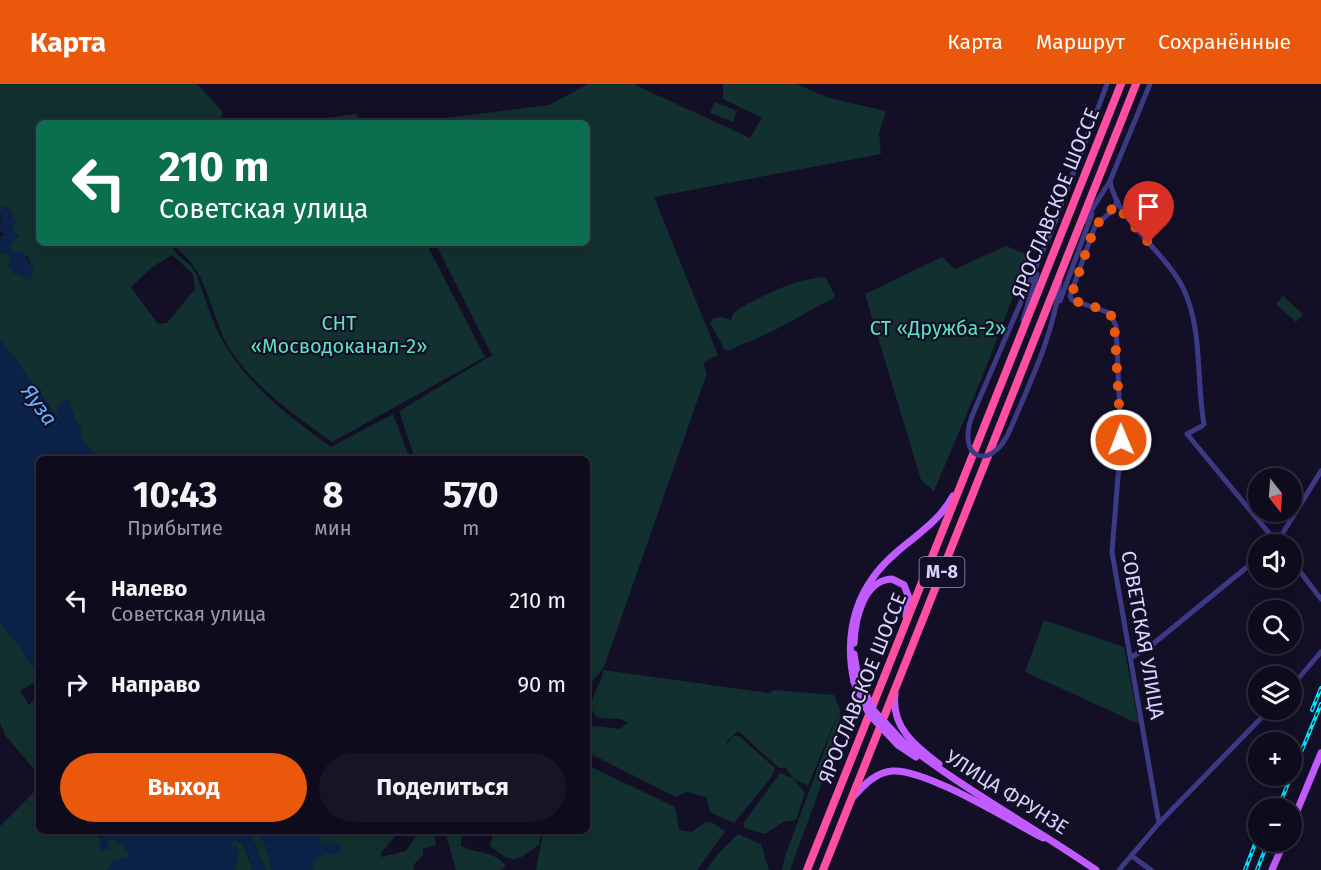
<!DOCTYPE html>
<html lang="ru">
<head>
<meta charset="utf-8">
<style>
  :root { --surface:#0e0b1c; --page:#171425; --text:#f1f3f6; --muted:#9b9ba3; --line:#2e2b3b; --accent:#ea580c }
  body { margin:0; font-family:"Fira Sans",sans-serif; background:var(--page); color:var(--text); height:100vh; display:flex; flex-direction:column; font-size:22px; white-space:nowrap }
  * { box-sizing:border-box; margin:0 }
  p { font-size:20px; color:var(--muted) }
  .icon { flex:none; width:33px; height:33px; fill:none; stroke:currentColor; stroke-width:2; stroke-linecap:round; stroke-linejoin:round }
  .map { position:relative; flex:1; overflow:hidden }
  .sheet { position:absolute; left:36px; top:372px; width:554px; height:378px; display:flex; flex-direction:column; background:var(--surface); border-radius:9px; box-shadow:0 3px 15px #0003,0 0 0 2px var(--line) }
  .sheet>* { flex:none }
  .top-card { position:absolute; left:36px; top:36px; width:554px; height:126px; border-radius:9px; box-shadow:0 3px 15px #0003,0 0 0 2px var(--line); background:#0b6e4f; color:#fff; overflow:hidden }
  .needle { width:39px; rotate:163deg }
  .buttons { position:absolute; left:1248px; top:384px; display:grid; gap:12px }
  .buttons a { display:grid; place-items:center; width:54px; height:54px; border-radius:50%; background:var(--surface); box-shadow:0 3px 15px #0003,0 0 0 2px var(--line); font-size:30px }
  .pin { position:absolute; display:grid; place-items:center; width:51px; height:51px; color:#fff; margin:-62px -26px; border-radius:50% 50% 50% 0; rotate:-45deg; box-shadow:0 0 6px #0007 }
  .pin .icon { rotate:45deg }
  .me { position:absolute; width:66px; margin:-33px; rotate:359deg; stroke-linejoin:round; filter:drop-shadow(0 0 4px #0008) }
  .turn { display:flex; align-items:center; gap:21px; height:126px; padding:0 24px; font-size:27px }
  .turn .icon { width:78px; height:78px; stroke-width:2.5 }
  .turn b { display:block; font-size:42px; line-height:51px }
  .eta { display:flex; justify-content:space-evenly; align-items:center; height:102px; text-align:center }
  .eta b { font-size:36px; font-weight:700; line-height:42px }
  .cta { display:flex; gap:12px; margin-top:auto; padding:12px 24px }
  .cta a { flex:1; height:69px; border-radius:36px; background:var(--accent); color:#fff; font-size:24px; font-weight:700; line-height:69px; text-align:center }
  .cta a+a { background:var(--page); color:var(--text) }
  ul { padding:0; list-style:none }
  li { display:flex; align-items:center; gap:18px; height:84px; padding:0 24px }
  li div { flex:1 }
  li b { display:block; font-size:22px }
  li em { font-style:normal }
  header { display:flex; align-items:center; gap:36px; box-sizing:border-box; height:84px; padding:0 30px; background:var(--accent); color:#fff }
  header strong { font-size:28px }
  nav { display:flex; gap:33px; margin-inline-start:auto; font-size:21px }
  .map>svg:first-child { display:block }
</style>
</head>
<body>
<header>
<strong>Карта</strong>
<nav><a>Карта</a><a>Маршрут</a><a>Сохранённые</a></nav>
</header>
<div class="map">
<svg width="1321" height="786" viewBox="0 0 1321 786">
  <rect width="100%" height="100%" fill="#130f26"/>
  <!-- green -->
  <g fill="#12302f" fill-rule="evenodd">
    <path d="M0,0H197L223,28L219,39H39V159H172C173,174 191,176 196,190C203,207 208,225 215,242C239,295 285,330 331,363L393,330L410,375H102L80,356L82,344L75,336L68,314L64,342L0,255V168L7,170L11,176L31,181L28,172L10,168L12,141L0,129ZM172,171L193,190L195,205L167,239L158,240L131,203L151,184Z"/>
    <path d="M588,0H633L750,54L762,34L723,15V0H796L829,14L886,27L879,49L881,70L654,113L718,271L703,279L707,289L603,586L769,609L775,606L834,611L840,625L839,653L790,786H782L785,772L839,627L808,702L793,694L786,684H779L738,647L727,657V660L733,652H739L775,684L771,694L734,739L710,728L706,713L687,708L676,713L587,668V641L620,645L628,639L621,635L599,634C580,623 603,601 603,585L587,603L586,375H415L400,330L401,326L492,271L435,159H586V39H405L549,21Z"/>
    <polygon points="715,18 737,27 733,38 710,29"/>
    <polygon points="355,30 363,39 293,39"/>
    <path d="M177,159H426L485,273L332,358C295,332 260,307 233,270C210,238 211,190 178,166Z"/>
    <polygon points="1006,162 1029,171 981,296 934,407 921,396 865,210 942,173 955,185"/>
    <path d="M825,193L835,211L833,215C812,224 794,237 773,247C759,254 744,259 730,266H725L710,239L713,234L722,233L731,236L734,228C761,212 794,195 825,193Z"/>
    <polygon points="1283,212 1303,230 1296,238 1276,220"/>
    <polygon points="1044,536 1124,563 1139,640 1025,588"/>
    <polygon points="0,538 22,565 39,593 39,596 20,607 29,621 39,610 39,691 5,651 0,639"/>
    <polygon points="587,681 675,723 679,746 692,748 704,739 711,738 725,747 697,786 536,786 543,747 586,747"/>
    <polygon points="780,689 793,694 805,709 796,736 783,738 765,750 745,744 743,740"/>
    <polygon points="39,703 39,747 102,747 99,753 111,765 106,759 111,754 124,760 129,769 127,775 114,777 106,786 0,786 0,742"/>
    <polygon points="249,747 259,747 269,771 271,786 266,786"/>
    <polygon points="319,747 395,747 396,751 381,769 381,773 406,767 419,747 434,748 436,761 423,765 423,771 413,781 414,786 312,786 313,778 327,769 338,770 317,757 323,752"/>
    <path d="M445,747H461V762C475,770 496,766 506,783L500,786H456Z"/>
    <path d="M494,747H541L539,761C516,777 515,782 490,762Z"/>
    <polygon points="738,750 761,760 769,786 706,786 717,771"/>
    <path d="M233,755C248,759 247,774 253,786H234L237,776L231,763Z"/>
  </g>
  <!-- water -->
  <g fill="#0c2248">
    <polygon points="1,122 8,123 18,141 12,141 11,146 20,151 10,162 10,167 22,167 31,181 35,183 32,191 27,195 19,190 13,190 12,185 8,183 11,175 7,170 0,168 0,153 4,151 0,147"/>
    <polygon points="0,255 62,340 56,322 68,314 75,336 82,344 80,356 102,375 39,375 39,593 22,565 0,538"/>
    <path d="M102,747H249L266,786H253C248,774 248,759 234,755L231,763H237L239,770L234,786H106L114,777L127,775L129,769L124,760L111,754L107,759L111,765L99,767Z"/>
    <polygon points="259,747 319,747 323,752 317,757 323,761 339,759 341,765 338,770 327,769 313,778 312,786 271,786 269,771"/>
  </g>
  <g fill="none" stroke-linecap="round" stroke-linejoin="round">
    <!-- minor -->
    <g stroke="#3d3a85" stroke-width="5">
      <path d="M1110,97C1118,139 1164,166 1183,204C1203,245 1196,296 1204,340"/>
      <polyline points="1117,117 1113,126 1095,142 1070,212 1072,216 1110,229 1116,242 1121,355 1112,468 1159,739"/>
      <polyline points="1084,138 1110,97 1150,0"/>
      <polyline points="1060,217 1092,130"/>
      <polyline points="1023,236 1037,190"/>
      <polyline points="972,332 1051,148 1107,0"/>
      <polyline points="1202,342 1187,350 1278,460"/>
      <path d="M1010,346C1030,298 1054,250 1060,198"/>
      <polyline points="1276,460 1321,387"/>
      <polyline points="1292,477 1321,515"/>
      <polyline points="1132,573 1153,560 1258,474"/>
      <polyline points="1292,602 1321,568"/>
      <polyline points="1133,773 1151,786"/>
      <polyline points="1119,786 1159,739 1269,626"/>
    </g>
    <!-- major -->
    <g stroke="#c25bff" stroke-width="7">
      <path d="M854,559C855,536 863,496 892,495L904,501L909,514L906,532"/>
      <polyline points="854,570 858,594"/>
      <path d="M854,598C843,546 857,501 898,467C918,450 940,436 953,412"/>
      <path d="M895,610C891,643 915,662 939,680"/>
      <path d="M902,657C963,705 1032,742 1096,786"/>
      <polyline points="898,661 916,673"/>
      <path d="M854,712C865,700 875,689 892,687C925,684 1010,737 1043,754"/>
      <polyline points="1292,739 1321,669"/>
      <polyline points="1272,786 1284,758"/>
    </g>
    <!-- highway -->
    <g stroke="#ff4fa3" stroke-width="8">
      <polyline points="807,786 1121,0"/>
      <polyline points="823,786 1136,0"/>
    </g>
    <!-- rail casing -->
    <g stroke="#00e5ff" stroke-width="4">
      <g id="rail">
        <polyline points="1312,626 1321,604"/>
        <polyline points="1278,724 1321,620"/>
        <polyline points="1245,786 1258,752"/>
        <polyline points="1257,786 1268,758"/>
      </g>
    </g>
    <!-- rail -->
    <use href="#rail" stroke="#130f26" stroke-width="1.5" stroke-dasharray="4.5" stroke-linecap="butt"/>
    <!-- minor-bridge -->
    <path stroke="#3d3a85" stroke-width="5" d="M972,332C956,375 991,389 1010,346"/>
    <!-- major-bridge -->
    <g stroke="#c25bff" stroke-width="7">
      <polyline points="858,594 874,627 902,657"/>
      <polyline points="854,598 869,630 898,661"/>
    </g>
  </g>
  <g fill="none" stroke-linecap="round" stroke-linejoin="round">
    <!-- route -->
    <polyline stroke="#ea580c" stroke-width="10" stroke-dasharray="0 18" points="1121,356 1114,234 1104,226 1072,216 1071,212 1095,142 1116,121 1149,159"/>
  </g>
  <g text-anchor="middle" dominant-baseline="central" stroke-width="4.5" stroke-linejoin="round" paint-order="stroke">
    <!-- shield labels -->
    <rect fill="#130f26" stroke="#9e99be" stroke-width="1.5" x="919.5" y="473" width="45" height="30" rx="4.5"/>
    <g font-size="18" font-weight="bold" fill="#d9d4ff">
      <text x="942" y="488">М-8</text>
    </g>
    <!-- street labels -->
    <g font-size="20" fill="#d9d4ff" stroke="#130f26">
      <text transform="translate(1055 119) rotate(-68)">ЯРОСЛАВСКОЕ ШОССЕ</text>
      <text transform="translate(1143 551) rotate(80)">СОВЕТСКАЯ УЛИЦА</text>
      <text transform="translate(862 604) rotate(-68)">ЯРОСЛАВСКОЕ ШОССЕ</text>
      <text transform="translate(1007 708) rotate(32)">УЛИЦА ФРУНЗЕ</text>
    </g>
    <!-- park labels -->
    <g font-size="20" fill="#5fe0c0" stroke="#130f26">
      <text x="339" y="239">СНТ<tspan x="339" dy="23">«Мосводоканал-2»</tspan></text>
      <text x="938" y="244">СТ «Дружба-2»</text>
    </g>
    <!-- water labels -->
    <g font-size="21" font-style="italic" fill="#62b6ff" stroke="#130f26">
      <text transform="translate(39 321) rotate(54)">Яуза</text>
    </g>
  </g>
</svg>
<div class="buttons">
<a><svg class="needle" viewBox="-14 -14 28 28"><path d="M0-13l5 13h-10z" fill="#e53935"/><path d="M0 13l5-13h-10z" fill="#9b9ba3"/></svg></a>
<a><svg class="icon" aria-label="sound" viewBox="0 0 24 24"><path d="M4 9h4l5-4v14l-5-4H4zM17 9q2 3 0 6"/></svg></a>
<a><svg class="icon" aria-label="search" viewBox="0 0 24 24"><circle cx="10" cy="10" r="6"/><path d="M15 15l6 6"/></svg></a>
<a><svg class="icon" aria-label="layers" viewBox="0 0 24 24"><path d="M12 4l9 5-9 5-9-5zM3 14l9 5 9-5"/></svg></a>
<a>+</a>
<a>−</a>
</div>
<div class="pin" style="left:1149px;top:159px;background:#d93025"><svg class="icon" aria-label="arrive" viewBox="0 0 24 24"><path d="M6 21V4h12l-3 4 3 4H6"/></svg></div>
<svg class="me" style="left:1121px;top:356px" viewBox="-20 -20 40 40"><circle r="17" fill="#ea580c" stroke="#fff" stroke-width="3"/><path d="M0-11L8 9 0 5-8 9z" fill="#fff"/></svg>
<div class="top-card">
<div class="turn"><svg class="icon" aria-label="left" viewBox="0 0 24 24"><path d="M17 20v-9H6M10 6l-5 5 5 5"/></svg><div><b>210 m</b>Советская улица</div></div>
</div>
<section class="sheet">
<div class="eta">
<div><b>10:43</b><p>Прибытие</p></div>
<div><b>8</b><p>мин</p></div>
<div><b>570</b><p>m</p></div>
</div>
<ul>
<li><svg class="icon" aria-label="left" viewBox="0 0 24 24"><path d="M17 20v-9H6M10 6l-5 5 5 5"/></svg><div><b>Налево</b><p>Советская улица</p></div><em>210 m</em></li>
<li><svg class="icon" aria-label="right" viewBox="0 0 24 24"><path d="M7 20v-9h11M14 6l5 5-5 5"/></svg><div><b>Направо</b></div><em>90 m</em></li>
</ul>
<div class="cta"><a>Выход</a><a>Поделиться</a></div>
</section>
</div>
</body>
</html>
